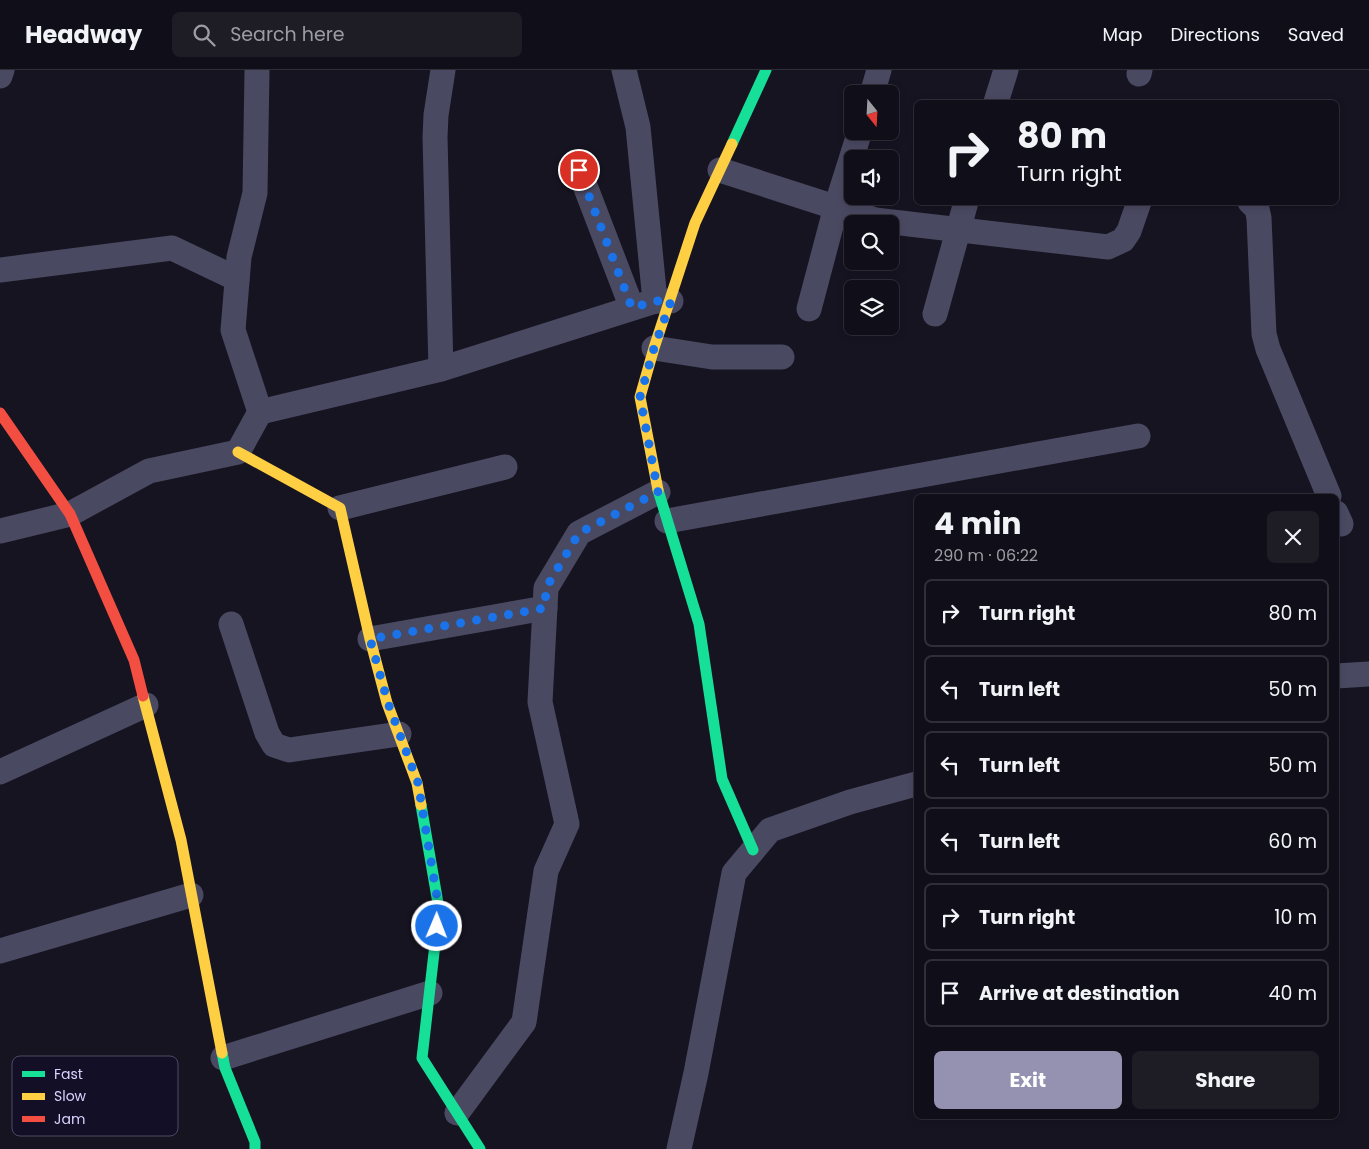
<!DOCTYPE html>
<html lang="en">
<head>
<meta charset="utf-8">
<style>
  :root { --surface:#100f19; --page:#1e1d26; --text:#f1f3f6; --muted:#9c9ca2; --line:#302f38; --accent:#9591b1 }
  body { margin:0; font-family:Poppins,sans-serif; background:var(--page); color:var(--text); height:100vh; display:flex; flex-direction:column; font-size:19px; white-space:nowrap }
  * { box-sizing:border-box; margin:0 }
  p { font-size:16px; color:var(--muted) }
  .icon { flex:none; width:28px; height:28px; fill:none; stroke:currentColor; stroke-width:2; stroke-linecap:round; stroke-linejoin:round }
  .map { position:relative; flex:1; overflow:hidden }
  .details { position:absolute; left:914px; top:424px; width:425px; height:625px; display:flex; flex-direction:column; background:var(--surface); border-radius:8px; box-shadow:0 2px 8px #0003,0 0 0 1px var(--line) }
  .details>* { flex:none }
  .top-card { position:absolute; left:914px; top:30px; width:425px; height:105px; border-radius:8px; box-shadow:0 2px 8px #0003,0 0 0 1px var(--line); background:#100f19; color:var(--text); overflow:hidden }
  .needle { width:32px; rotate:162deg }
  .fabs { position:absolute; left:844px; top:15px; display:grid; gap:10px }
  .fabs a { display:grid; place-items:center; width:55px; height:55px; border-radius:8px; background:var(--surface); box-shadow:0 2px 8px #0003,0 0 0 1px var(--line); font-size:25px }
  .pin { position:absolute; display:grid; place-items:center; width:42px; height:42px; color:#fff; margin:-21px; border:2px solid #fff; border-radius:50%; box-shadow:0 1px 5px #0007 }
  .me { position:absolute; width:55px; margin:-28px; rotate:1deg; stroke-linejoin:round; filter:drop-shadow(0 0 4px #0008) }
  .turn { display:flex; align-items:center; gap:18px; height:105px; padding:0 20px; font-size:22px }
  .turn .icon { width:65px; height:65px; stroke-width:2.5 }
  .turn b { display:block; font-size:35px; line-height:42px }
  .round { display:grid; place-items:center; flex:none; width:52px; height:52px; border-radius:8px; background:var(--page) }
  .headline { display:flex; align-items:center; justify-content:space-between; height:85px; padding:0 20px }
  h1 { font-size:30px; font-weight:700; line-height:38px }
  .cta { display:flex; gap:10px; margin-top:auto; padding:10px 20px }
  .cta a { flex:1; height:58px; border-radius:8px; background:var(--accent); color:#fff; font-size:20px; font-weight:700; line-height:58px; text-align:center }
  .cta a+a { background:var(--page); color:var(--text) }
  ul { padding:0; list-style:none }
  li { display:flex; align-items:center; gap:15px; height:68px; margin:0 10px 8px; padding:0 10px; border:2px solid var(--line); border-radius:8px }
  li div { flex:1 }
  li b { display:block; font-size:19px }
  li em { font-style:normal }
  header { display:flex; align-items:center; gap:30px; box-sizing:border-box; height:70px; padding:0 25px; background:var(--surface); border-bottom:1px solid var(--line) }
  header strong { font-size:24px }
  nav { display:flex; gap:28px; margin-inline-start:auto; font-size:18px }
  .search { width:350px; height:45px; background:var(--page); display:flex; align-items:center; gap:12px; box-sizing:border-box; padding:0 18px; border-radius:8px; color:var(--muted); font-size:19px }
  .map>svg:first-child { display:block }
</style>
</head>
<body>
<header>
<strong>Headway</strong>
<div class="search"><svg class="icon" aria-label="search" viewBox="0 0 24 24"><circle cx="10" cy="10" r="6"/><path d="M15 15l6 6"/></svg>Search here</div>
<nav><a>Map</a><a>Directions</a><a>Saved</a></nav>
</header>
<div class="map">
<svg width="1369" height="1079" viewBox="0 0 1369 1079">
  <rect width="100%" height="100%" fill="#161421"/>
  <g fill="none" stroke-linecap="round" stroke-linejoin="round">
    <!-- street -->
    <g stroke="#4a4962" stroke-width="25">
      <polyline points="257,0 255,123 239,187 233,260 260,342"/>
      <polyline points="624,0 638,57 655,231 671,231"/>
      <polyline points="1139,4 1140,0"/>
      <polyline points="0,6 2,0"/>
      <polyline points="872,24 879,0"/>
      <polyline points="996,32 1006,0"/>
      <polyline points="579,100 632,238"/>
      <polyline points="720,100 875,150 1108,177 1123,170 1129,161 1139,132"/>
      <polyline points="1250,132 1257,139 1259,148 1264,264 1268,279 1329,426"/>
      <polyline points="0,200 172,178 237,209"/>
      <polyline points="809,239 836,137 860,61"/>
      <polyline points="935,244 966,132"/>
      <polyline points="654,278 712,287 782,287"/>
      <polyline points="441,299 435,67 436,45 443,0"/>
      <polyline points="340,438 505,397"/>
      <polyline points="1336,443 1341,454"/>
      <polyline points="667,451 1138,366"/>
      <polyline points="0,461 70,444 149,401 238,382 260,342 441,299 655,231"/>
      <polyline points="231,554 267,663 274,675 289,680 399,664"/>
      <polyline points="370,569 545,538"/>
      <polyline points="1336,606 1369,604"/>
      <polyline points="0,702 146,635"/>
      <polyline points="0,881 191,825"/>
      <polyline points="223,988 430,923"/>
      <polyline points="457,1043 524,952 546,801 567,754 540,632 546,518 579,463 658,422"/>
      <polyline points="679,1079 696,1003 734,803 770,760 850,732 916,714"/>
    </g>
    <!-- fast -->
    <g stroke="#16e098" stroke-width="11">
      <polyline points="732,74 766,0"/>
      <polyline points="658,420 699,554 722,709 753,780"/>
      <polyline points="421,735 439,839 422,988 480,1079"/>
      <polyline points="222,983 225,998 255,1072 255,1079"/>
    </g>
    <!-- slow -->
    <g stroke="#ffcf43" stroke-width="11">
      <polyline points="238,382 340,438 370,569 387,633 417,713 421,735"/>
      <polyline points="658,420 640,327 654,278 695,153 732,74"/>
      <polyline points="143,626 181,770 222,983"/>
    </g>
    <!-- jam -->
    <polyline stroke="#f24e42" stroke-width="11" points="0,343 70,444 134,590 143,626"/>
  </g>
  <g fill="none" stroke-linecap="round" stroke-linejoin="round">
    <!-- route -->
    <polyline stroke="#1a73e8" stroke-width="9" stroke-dasharray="0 16.2" points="437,856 439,839 418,713 388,633 370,569 545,538 546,518 579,463 658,422 640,327 654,278 671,231 655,231 632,238 579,100"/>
  </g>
  <!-- legend -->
  <rect x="12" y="986" width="166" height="80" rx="8" fill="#130f26" stroke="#4e4a67" stroke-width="1"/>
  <rect x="22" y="1001" width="23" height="6" fill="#16e098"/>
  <rect x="22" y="1023" width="23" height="7" fill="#ffcf43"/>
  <rect x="22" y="1046" width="23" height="6" fill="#f24e42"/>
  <g font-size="14" fill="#d9d4ff">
    <text x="54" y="1009">Fast</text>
    <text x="54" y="1031">Slow</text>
    <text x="54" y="1054">Jam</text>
  </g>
</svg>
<div class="fabs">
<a><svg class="needle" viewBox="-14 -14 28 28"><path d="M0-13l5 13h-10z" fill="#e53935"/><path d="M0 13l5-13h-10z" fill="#9c9ca2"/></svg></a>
<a><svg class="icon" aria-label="sound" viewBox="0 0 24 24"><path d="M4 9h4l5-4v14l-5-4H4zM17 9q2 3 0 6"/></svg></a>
<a><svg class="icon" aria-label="search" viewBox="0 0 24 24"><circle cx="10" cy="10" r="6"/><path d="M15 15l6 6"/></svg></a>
<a><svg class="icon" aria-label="layers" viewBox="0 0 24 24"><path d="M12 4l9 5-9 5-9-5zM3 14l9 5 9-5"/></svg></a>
</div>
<div class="pin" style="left:579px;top:100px;background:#d93025"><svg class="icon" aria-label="arrive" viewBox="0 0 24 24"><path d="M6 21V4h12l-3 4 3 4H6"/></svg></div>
<svg class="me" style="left:437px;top:856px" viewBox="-20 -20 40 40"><circle r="17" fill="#1a73e8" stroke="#fff" stroke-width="3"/><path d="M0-11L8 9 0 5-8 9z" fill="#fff"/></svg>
<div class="top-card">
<div class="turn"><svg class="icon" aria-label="right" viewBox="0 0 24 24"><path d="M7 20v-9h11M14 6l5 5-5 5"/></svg><div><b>80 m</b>Turn right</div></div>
</div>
<section class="details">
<div class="headline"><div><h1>4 min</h1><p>290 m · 06:22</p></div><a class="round"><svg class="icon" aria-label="close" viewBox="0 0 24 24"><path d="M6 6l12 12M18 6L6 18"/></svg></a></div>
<ul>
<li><svg class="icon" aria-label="right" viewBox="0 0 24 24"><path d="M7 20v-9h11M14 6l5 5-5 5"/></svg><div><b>Turn right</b></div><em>80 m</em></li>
<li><svg class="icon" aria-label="left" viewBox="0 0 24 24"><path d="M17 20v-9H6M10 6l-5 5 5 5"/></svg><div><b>Turn left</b></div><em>50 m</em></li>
<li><svg class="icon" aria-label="left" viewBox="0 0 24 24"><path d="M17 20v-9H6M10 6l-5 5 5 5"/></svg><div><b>Turn left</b></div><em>50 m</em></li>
<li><svg class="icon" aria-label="left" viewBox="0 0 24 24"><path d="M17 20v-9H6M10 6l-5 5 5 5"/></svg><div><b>Turn left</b></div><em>60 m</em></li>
<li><svg class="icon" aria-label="right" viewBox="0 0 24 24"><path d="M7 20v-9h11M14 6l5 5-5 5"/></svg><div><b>Turn right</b></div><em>10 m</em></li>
<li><svg class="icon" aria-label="arrive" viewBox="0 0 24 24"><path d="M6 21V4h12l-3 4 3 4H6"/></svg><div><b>Arrive at destination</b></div><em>40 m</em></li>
</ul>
<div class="cta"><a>Exit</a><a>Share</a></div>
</section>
</div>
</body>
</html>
